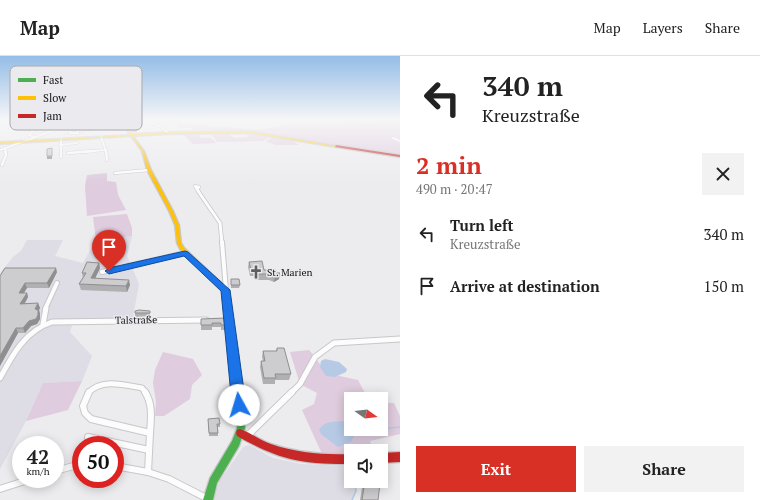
<!DOCTYPE html>
<html lang="en">
<head>
<meta charset="utf-8">
<style>
  :root { --surface:#fff; --page:#f2f2f2; --text:#222; --muted:#767676; --line:#e0e0e0; --accent:#d93025 }
  body { margin:0; font-family:"PT Serif",serif; background:var(--page); color:var(--text); height:100vh; display:flex; flex-direction:column; font-size:15px; white-space:nowrap }
  * { box-sizing:border-box; margin:0 }
  p { font-size:13px; color:var(--muted) }
  .icon { flex:none; width:22px; height:22px; fill:none; stroke:currentColor; stroke-width:2; stroke-linecap:round; stroke-linejoin:round }
  .map { position:relative; flex:1; overflow:hidden }
  .details { display:flex; flex-direction:column; background:var(--surface); width:360px }
  .details>* { flex:none }
  .guide { background:#fff; color:var(--text); overflow:hidden }
  .needle { width:26px; rotate:104deg }
  .tools { position:absolute; left:344px; top:336px; display:grid; gap:8px }
  .tools a { display:grid; place-items:center; width:44px; height:44px; border-radius:0px; background:var(--surface); box-shadow:0 2px 10px #0003; font-size:20px }
  .speed { position:absolute; left:12px; top:380px; display:flex; gap:8px; font-size:20px; font-weight:700; text-align:center }
  .speed>* { display:grid; place-content:center; width:52px; height:52px; border-radius:50%; background:var(--surface); box-shadow:0 2px 10px #0003; line-height:1 }
  .speed small { font-size:10px; font-weight:400 }
  .speed .limit { border:6px solid #d22; background:#fff; color:#111 }
  .pin { position:absolute; display:grid; place-items:center; width:34px; height:34px; color:#fff; margin:-41px -17px; border-radius:50% 50% 50% 0; rotate:-45deg; box-shadow:0 0 4px #0007 }
  .pin .icon { rotate:45deg }
  .me { position:absolute; width:44px; margin:-22px; rotate:354deg; stroke-linejoin:round; filter:drop-shadow(0 0 3px #0008) }
  .turn { display:flex; align-items:center; gap:14px; height:84px; padding:0 16px; font-size:18px }
  .turn .icon { width:52px; height:52px; stroke-width:2.5 }
  .turn b { display:block; font-size:28px; line-height:34px }
  .round { display:grid; place-items:center; flex:none; width:42px; height:42px; border-radius:0px; background:var(--page) }
  .overview { display:flex; align-items:center; justify-content:space-between; height:68px; padding:0 16px }
  h1 { font-size:24px; font-weight:700; line-height:30px; color:var(--accent) }
  .action { display:flex; gap:8px; margin-top:auto; padding:8px 16px }
  .action a { flex:1; height:46px; border-radius:0px; background:var(--accent); color:#fff; font-size:16px; font-weight:700; line-height:46px; text-align:center }
  .action a+a { background:var(--page); color:var(--text) }
  ul { padding:0; list-style:none }
  li { display:flex; align-items:center; gap:12px; height:52px; padding:0 16px }
  li div { flex:1 }
  li b { display:block; font-size:15px }
  li em { font-style:normal }
  header { display:flex; align-items:center; gap:24px; box-sizing:border-box; height:56px; padding:0 20px; background:var(--surface); border-bottom:1px solid var(--line) }
  header strong { font-size:19px }
  nav { display:flex; gap:22px; margin-inline-start:auto; font-size:14px }
  main { display:flex; flex:1; min-height:0 }
  .map>svg:first-child { display:block }
</style>
</head>
<body>
<header>
<strong>Map</strong>
<nav><a>Map</a><a>Layers</a><a>Share</a></nav>
</header>
<main>
<div class="map">
<svg width="400" height="444" viewBox="0 0 400 444">
  <rect width="100%" height="100%" fill="#ecebee"/>
  <!-- built -->
  <g fill="#dedce4">
    <polygon points="115,67 118,71 83,76 83,78 64,79 69,73 74,71"/>
    <polygon points="132,180 127,200 139,228 132,266 73,266 70,276 92,300 82,325 43,327 26,365 0,413 0,217 14,200 21,195 27,184 63,184 55,200 83,207 96,184"/>
    <polygon points="249,389 273,402 301,408 351,410 351,425 355,425 356,435 352,444 214,444 219,426 243,391"/>
  </g>
  <!-- green -->
  <g fill="#dfccde">
    <polygon points="158,64 186,64 182,67 258,74 295,67 344,67 346,64 400,64 400,101 294,82 289,82 299,89 275,89 265,85 272,82 274,79 254,75 247,75 246,74 192,74 192,72 178,72 176,68"/>
    <polygon points="244,76 272,79 263,85 217,86 211,77 228,77 234,82 248,81"/>
    <path d="M182,77H198L201,82C207,81 212,81 216,87L193,88Z"/>
    <polygon points="107,117 107,125 116,126 118,139 126,154 87,160 85,130 87,119"/>
    <polygon points="127,158 132,172 132,180 96,184 93,161"/>
    <polygon points="309,294 315,301 326,317 358,324 368,343 351,343 351,373 381,373 381,347 394,347 400,360 400,378 370,385 373,395 351,395 351,398 323,400 302,354 314,348 317,337 300,328 290,296"/>
    <polygon points="163,296 193,303 202,319 192,329 190,343 164,360 155,360 156,346 153,327 155,314"/>
    <polygon points="82,325 68,354 26,365 43,327"/>
  </g>
  <!-- water -->
  <g fill="#b6cae6">
    <polygon points="325,303 339,306 347,313 346,316 335,321 326,320 320,311 321,305"/>
    <path d="M344,365L348,367L354,380L351,386L338,391L321,378L319,374C325,364 334,366 344,365Z"/>
  </g>
  <g fill="none" stroke-linecap="round" stroke-linejoin="round">
    <!-- stream-far1 -->
    <polyline stroke="#b6cae6" stroke-width="1" points="361,71 381,69 383,67 400,68"/>
    <!-- stream -->
    <g stroke="#b6cae6" stroke-width="1.5">
      <polyline points="381,373 400,371"/>
      <polyline points="351,375 376,373"/>
      <polyline points="345,389 348,398"/>
      <polyline points="352,444 356,435 355,425"/>
    </g>
    <!-- street-far5 casing -->
    <g stroke="#c8c7c9" stroke-width="3">
      <g id="street-far5">
        <polyline points="145,64 159,70 169,77"/>
        <polyline points="107,65 118,64"/>
        <polyline points="31,73 33,75 29,79 34,81"/>
        <polyline points="70,75 70,77 78,77 78,74 125,70"/>
        <polyline points="101,80 106,96"/>
        <polyline points="393,82 400,85"/>
        <polyline points="61,83 61,96"/>
        <polyline points="60,89 77,87"/>
        <polyline points="5,92 6,96"/>
        <polyline points="0,94 82,64"/>
        <polyline points="81,96 106,94"/>
      </g>
    </g>
    <!-- street-far4 casing -->
    <g stroke="#c8c7c9" stroke-width="3.5">
      <g id="street-far4">
        <polyline points="61,95 61,101"/>
        <polyline points="106,95 107,104"/>
        <polyline points="68,97 94,95"/>
        <polyline points="2,109 6,99 5,95"/>
        <polyline points="115,117 149,114"/>
        <polygon points="195,130 199,131 197,133"/>
        <polyline points="197,133 199,136"/>
      </g>
    </g>
    <!-- street-far3 casing -->
    <g stroke="#c8c7c9" stroke-width="4.5">
      <polyline id="street-far3" points="198,135 220,167 222,187"/>
    </g>
    <!-- street-far2 casing -->
    <g stroke="#c8c7c9" stroke-width="6">
      <g id="street-far2">
        <polyline points="222,186 226,234"/>
        <polyline points="102,216 185,197"/>
        <polyline points="45,253 57,227"/>
      </g>
    </g>
    <!-- street-far1 casing -->
    <g stroke="#c8c7c9" stroke-width="7">
      <g id="street-far1">
        <polyline points="43,268 46,252"/>
        <path d="M0,322C13,298 25,275 52,266L206,264"/>
        <path d="M88,337C102,322 124,329 142,332L146,337"/>
        <polyline points="291,337 300,328 315,301 334,287 400,283"/>
      </g>
    </g>
    <!-- street casing -->
    <g stroke="#c8c7c9" stroke-width="8">
      <g id="street">
        <polyline points="89,336 83,350 85,357 91,363 150,377"/>
        <path d="M145,336C153,348 151,363 150,377"/>
        <polyline points="88,381 149,394"/>
        <polyline points="246,381 292,336"/>
        <polyline points="115,410 148,416 169,423 208,443"/>
        <polyline points="55,415 81,408"/>
        <polyline points="148,416 150,377"/>
        <polyline points="0,433 31,423"/>
      </g>
    </g>
    <!-- fast casing -->
    <g stroke="#c8c7c9" stroke-width="2.5">
      <polygon id="fast" points="232,284 234,285 235,287 245,372 239,390 217,427 213,444 203,444 210,422 232,385 237,372 229,287 230,285"/>
    </g>
    <!-- slow casing -->
    <g stroke="#c8c7c9" stroke-width="2.5">
      <polygon id="slow" points="122,64 124,64 126,70 132,78 169,76 249,75 337,90 336,91 249,77 169,78 133,80 144,95 151,114 173,155 179,169 181,187 184,192 229,234 235,287 234,289 232,290 230,289 229,287 223,235 180,193 177,187 175,169 169,155 147,114 142,95 131,80 0,88 0,86 130,79 124,70"/>
    </g>
    <!-- jam casing -->
    <g stroke="#c8c7c9" stroke-width="2.5">
      <g id="jam">
        <polygon points="336,89 400,99 400,101 335,91"/>
        <path d="M240,373C251,377 260,384 271,388C297,397 324,399 351,398V408C332,408 313,408 295,404C274,400 255,390 237,380L236,377L237,374Z"/>
        <polygon points="400,396 400,406 381,407 381,397"/>
      </g>
    </g>
    <!-- street-far5 -->
    <use href="#street-far5" stroke="#fcfcfc" stroke-width="2"/>
    <!-- street-far4 -->
    <use href="#street-far4" stroke="#fcfcfc" stroke-width="2.5"/>
    <!-- street-far3 -->
    <use href="#street-far3" stroke="#fcfcfc" stroke-width="3"/>
    <!-- street-far2 -->
    <use href="#street-far2" stroke="#fcfcfc" stroke-width="4"/>
    <!-- street-far1 -->
    <use href="#street-far1" stroke="#fcfcfc" stroke-width="5"/>
    <!-- street -->
    <use href="#street" stroke="#fcfcfc" stroke-width="6"/>
    <!-- fast -->
    <use href="#fast" fill="#4caf50" fill-rule="evenodd"/>
    <!-- slow -->
    <use href="#slow" fill="#ffc107" fill-rule="evenodd"/>
    <!-- jam -->
    <use href="#jam" fill="#c62828" fill-rule="evenodd"/>
  </g>
  <!-- wall -->
  <g fill="#b0afb1">
    <polygon points="130,70 137,74 137,76 132,76 130,72"/>
    <polygon points="249,206 264,214 276,214 279,223 274,226 269,224 255,224 255,220 250,220 248,211"/>
    <polygon points="99,207 100,212 95,222 130,229 127,236 81,234 79,228 83,222 82,217"/>
    <polygon points="57,216 49,232 27,232 24,237 27,237 28,241 25,247 38,247 40,252 39,254 40,258 40,263 37,268 31,270 25,277 18,277 0,310 0,220"/>
    <polygon points="231,223 240,229 239,232 231,232"/>
    <polygon points="150,255 150,260 135,261 135,257"/>
    <polygon points="225,262 225,274 221,274 221,271 212,271 212,274 201,274 201,263"/>
    <polygon points="277,292 291,318 289,324 275,324 275,328 263,328 260,311 261,305 263,305 262,301 263,295 276,295"/>
    <polygon points="208,363 220,368 220,371 218,371 218,380 209,380"/>
    <polygon points="363,425 377,425 378,444 360,444"/>
  </g>
  <!-- shaded-wall -->
  <g fill="#908f90">
    <polygon points="52,92 52,103 47,103 47,100"/>
    <polygon points="99,207 100,212 93,227 91,222"/>
    <polygon points="56,212 57,216 49,232 47,227"/>
    <polygon points="280,217 279,223 274,226 275,220"/>
    <polygon points="129,224 130,229 127,236 126,230"/>
    <polygon points="25,227 27,232 21,241 19,237"/>
    <polygon points="27,237 28,241 22,252 20,248"/>
    <polygon points="38,247 40,252 39,254 40,258 40,263 37,268 31,270 25,277 23,272 35,253"/>
    <polygon points="16,272 18,277 0,310 0,300"/>
  </g>
  <!-- building -->
  <g fill="#cdccce" stroke="#908f90">
    <polygon points="52,92 52,100 47,100 47,93"/>
    <polygon points="262,205 264,214 276,214 276,217 280,217 275,220 270,218 256,218 255,214 251,214 249,206"/>
    <polygon points="87,206 99,207 91,222 129,224 126,230 79,228 86,217 82,217"/>
    <polygon points="5,212 56,212 47,227 25,227 19,237 27,237 20,248 38,247 35,253 38,254 38,259 36,263 29,265 23,272 16,272 0,300 0,220"/>
    <polygon points="231,223 239,223 240,229 231,229"/>
    <polygon points="139,254 150,255 150,257 135,257 135,255"/>
    <polygon points="225,262 226,269 221,269 221,267 212,267 212,269 201,269 201,263"/>
    <polygon points="277,292 284,292 291,318 275,318 276,322 264,322 261,305 265,305 263,295 277,295"/>
    <polygon points="219,362 220,368 217,368 218,377 209,377 208,363"/>
    <polygon points="365,425 377,425 380,427 378,444 362,444"/>
  </g>
  <!-- sky -->
  <linearGradient id="sky" x2="0" y2="1"><stop stop-color="#94bde7"/><stop offset="0.5" stop-color="#f6f6f7"/><stop offset="1" stop-color="#f6f6f7" stop-opacity="0"/></linearGradient>
  <rect width="400" height="127" fill="url(#sky)"/>
  <!-- route -->
  <polygon fill="#1a73e8" stroke="#114b97" points="185,195 188,196 230,234 246,349 244,353 239,355 234,353 232,349 221,235 184,200 109,218 105,215 109,212"/>
  <!-- icons -->
  <defs>
    <g id="church-bare" transform="scale(1.08)"><path d="M-1.2-6h2.4v3.5h3.3v2.4h-3.3V6h-2.4V-.1h-3.3v-2.4h3.3Z" fill="#5f5f60" stroke="#ebeaef" stroke-width="2.5" paint-order="stroke"/></g>
  </defs>
  <g fill-rule="evenodd">
    <use href="#church-bare" x="256" y="216"/>
  </g>
  <g text-anchor="middle" dominant-baseline="central" stroke-width="3" stroke-linejoin="round" paint-order="stroke">
    <!-- poi labels -->
    <g font-size="10" fill="#131314" stroke="#ebeaef" text-anchor="start">
      <text x="267" y="216">St. Marien</text>
    </g>
    <!-- street labels -->
    <g font-size="10" fill="#131314" stroke="#ebeaef">
      <text transform="translate(136 264) rotate(-1)">Talstraße</text>
    </g>
  </g>
  <!-- legend -->
  <rect x="10" y="10" width="132" height="64" rx="6" fill="#ebeaef" stroke="#aaaaad" stroke-width="1"/>
  <rect x="18" y="22" width="18" height="4" fill="#4caf50"/>
  <rect x="18" y="40" width="18" height="4" fill="#ffc107"/>
  <rect x="18" y="58" width="18" height="4" fill="#c62828"/>
  <g font-size="11" fill="#131314">
    <text x="43" y="28">Fast</text>
    <text x="43" y="46">Slow</text>
    <text x="43" y="64">Jam</text>
  </g>
</svg>
<div class="tools">
<a><svg class="needle" viewBox="-14 -14 28 28"><path d="M0-13l5 13h-10z" fill="#e53935"/><path d="M0 13l5-13h-10z" fill="#767676"/></svg></a>
<a><svg class="icon" aria-label="sound" viewBox="0 0 24 24"><path d="M4 9h4l5-4v14l-5-4H4zM17 9q2 3 0 6"/></svg></a>
</div>
<div class="speed"><div>42<small>km/h</small></div><div class="limit">50</div></div>
<div class="pin" style="left:109px;top:215px;background:#d93025"><svg class="icon" aria-label="arrive" viewBox="0 0 24 24"><path d="M6 21V4h12l-3 4 3 4H6"/></svg></div>
<svg class="me" style="left:239px;top:349px" viewBox="-20 -20 40 40"><circle r="19" fill="#fff"/><path d="M0-13L10 11 0 6-10 11z" fill="#1a73e8"/></svg>
</div>
<section class="details">
<div class="guide">
<div class="turn"><svg class="icon" aria-label="left" viewBox="0 0 24 24"><path d="M17 20v-9H6M10 6l-5 5 5 5"/></svg><div><b>340 m</b>Kreuzstraße</div></div>
</div>
<div class="overview"><div><h1>2 min</h1><p>490 m · 20:47</p></div><a class="round"><svg class="icon" aria-label="close" viewBox="0 0 24 24"><path d="M6 6l12 12M18 6L6 18"/></svg></a></div>
<ul>
<li><svg class="icon" aria-label="left" viewBox="0 0 24 24"><path d="M17 20v-9H6M10 6l-5 5 5 5"/></svg><div><b>Turn left</b><p>Kreuzstraße</p></div><em>340 m</em></li>
<li><svg class="icon" aria-label="arrive" viewBox="0 0 24 24"><path d="M6 21V4h12l-3 4 3 4H6"/></svg><div><b>Arrive at destination</b></div><em>150 m</em></li>
</ul>
<div class="action"><a>Exit</a><a>Share</a></div>
</section>
</main>
</body>
</html>
